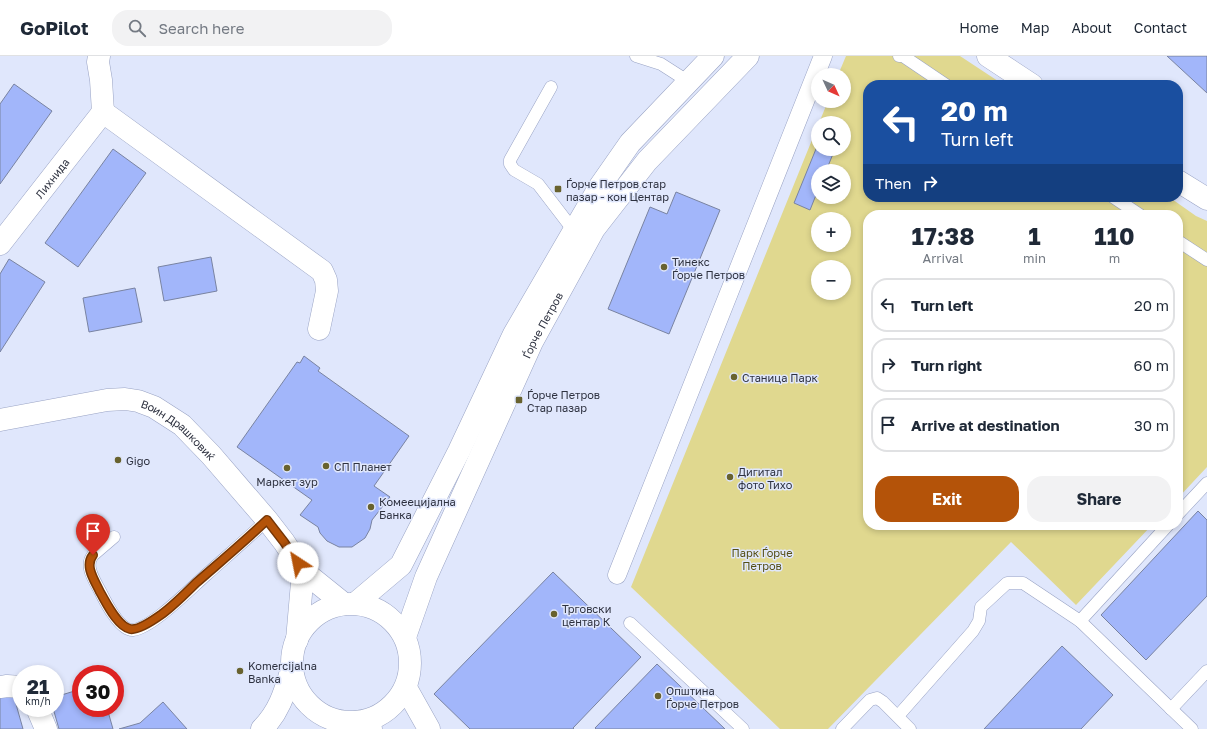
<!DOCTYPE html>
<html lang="en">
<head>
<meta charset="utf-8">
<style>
  :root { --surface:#fff; --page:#f2f2f3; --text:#1f2937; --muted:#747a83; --line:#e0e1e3; --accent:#b45309 }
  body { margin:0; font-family:"Golos Text",sans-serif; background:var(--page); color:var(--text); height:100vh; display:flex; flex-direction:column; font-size:15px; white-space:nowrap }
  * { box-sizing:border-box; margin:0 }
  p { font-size:13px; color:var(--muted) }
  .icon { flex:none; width:22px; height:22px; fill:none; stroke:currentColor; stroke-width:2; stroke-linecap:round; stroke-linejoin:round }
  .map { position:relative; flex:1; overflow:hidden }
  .sheet { position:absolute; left:863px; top:154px; width:320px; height:320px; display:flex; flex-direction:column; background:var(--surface); border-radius:16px; box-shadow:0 2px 6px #0003 }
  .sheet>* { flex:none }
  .guide { position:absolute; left:863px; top:24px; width:320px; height:122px; border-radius:16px; box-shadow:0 2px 6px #0003; background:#1a4fa0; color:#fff; overflow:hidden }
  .needle { width:26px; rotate:134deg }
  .buttons { position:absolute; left:811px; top:12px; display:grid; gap:8px }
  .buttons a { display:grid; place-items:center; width:40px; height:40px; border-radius:50%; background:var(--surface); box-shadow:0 2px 6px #0003; font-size:20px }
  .speed { position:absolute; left:12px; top:609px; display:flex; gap:8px; font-size:20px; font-weight:700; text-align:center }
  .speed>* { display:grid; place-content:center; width:52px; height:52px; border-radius:50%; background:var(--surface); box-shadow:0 2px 6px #0003; line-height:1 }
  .speed small { font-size:10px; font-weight:400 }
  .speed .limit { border:6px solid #d22; background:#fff; color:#111 }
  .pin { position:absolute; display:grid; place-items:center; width:34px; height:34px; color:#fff; margin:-41px -17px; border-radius:50% 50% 50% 0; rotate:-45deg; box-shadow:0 0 4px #0007 }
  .pin .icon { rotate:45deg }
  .me { position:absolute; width:44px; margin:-22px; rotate:326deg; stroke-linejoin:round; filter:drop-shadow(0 0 3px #0008) }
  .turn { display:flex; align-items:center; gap:14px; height:84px; padding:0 12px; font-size:18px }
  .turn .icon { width:52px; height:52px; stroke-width:2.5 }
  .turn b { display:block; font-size:28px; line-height:34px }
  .then { display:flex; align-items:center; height:38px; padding:0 12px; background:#0003; gap:8px; font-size:15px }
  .eta { display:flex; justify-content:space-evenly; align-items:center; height:68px; text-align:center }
  .eta b { font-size:24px; font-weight:700; line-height:28px }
  .primary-button { display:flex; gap:8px; margin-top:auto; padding:8px 12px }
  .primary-button a { flex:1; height:46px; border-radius:16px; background:var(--accent); color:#fff; font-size:16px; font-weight:700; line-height:46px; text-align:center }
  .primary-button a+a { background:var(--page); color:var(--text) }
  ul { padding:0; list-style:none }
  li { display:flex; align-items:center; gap:12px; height:54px; margin:0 8px 6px; padding:0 4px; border:2px solid var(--line); border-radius:16px }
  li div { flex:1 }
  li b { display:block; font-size:15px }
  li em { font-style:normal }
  header { display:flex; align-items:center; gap:24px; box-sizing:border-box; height:56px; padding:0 20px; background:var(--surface); border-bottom:1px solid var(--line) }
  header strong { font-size:19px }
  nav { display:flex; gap:22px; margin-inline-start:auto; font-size:14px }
  .search { width:280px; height:36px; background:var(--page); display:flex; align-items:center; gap:10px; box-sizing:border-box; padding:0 14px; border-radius:16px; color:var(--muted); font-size:15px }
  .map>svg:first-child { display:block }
</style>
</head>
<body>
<header>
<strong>GoPilot</strong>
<div class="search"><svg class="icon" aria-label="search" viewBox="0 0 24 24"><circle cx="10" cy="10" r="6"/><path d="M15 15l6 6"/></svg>Search here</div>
<nav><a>Home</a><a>Map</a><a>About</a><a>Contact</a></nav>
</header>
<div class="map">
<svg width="1207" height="673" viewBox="0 0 1207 673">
  <rect width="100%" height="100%" fill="#e0e7fc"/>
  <!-- green -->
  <path fill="#e0d88f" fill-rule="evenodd" d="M846,0H960L1004,29H868V141H1169L1196,160L1207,165V411L1178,442V159H868V469H1152L1076,549L1011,486L828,673H780L631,531L818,69V93H844V67H819L828,45H844V19H838ZM818,115H844V141H818ZM818,163H844V189H818ZM818,211H844V237H818Z"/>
  <!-- building -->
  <g fill="#a2b6fa" stroke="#7983a1">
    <polygon points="1167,0 1207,0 1207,37"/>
    <polygon points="14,28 52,55 0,128 0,48"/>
    <polygon points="818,88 818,93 835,93 826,115 818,115 818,134 810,154 794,147"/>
    <polygon points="113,93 146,117 78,211 45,187"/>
    <polygon points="676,136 720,154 669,278 608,253 650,151 667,158"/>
    <polygon points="211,201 217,235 164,245 158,211"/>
    <polygon points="9,203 45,226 0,296 0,218"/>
    <polygon points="135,232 142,266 89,276 83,242"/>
    <polygon points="304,300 320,312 318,315 409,380 374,430 390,441 372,464 370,473 365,482 352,491 339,491 327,485 320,477 318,471 300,459 312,444 237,391 297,306 300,307"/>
    <polygon points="1198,455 1207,464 1207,540 1146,604 1101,559"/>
    <polygon points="553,516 641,601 573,672 574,673 470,673 434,638"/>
    <polygon points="1062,590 1113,639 1081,673 984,673"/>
    <polygon points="657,608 725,673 596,673 595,672"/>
    <polygon points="81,633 81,652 107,652 113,673 59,673 53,652 55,652 55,641"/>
    <polygon points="12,634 23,673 0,673 0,637"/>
    <polygon points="163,646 187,673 119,673 140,667"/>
  </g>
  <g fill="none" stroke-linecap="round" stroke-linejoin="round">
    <!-- service casing -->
    <g stroke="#99a3c4" stroke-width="13">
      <g id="service">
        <polyline points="636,0 661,8 689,26"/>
        <polyline points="899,0 903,0 946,29"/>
        <polyline points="551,31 510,104 510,108 514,114 538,128 574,175"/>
        <polyline points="1113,141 1140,159"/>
        <polyline points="1178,185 1207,204"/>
        <polyline points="1178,458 1207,427"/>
        <path d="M114,481L93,499C84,510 95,525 100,535C105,545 120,575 133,574C152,572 190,533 206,519C226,501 247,483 267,464"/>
        <polyline points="1080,565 1168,469"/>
        <polyline points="630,567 743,673"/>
        <polyline points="1171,653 1207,615"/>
        <polyline points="898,660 973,575 979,565 981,551 1007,527 1023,527 1080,565 1192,673"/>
        <polyline points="842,673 870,644 877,642 883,646 910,673"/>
      </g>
    </g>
    <!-- pedestrian casing -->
    <g stroke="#99a3c4" stroke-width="19">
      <polyline id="pedestrian" points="617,519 823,0"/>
    </g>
    <!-- minor casing -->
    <g stroke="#99a3c4" stroke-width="23">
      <g id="minor">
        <polyline points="99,0 98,6 101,24 103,56"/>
        <polyline points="988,0 1032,29"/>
        <polyline points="103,56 322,215 326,224 327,235 319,273"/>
        <polyline points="1178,125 1207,143"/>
        <path id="s1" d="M0,188L103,56"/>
        <path id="s2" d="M0,364L107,344L125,343L138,345L154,351L182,369L211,399L267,464L284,486L303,515L344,548"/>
        <polyline points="297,584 303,515"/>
        <polyline points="0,631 7,630 21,631"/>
        <polyline points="406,632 429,673"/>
        <polyline points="37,652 46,673"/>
        <polyline points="356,666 371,673"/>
      </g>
    </g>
    <!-- tertiary casing -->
    <g stroke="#99a3c4" stroke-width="23">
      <g id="tertiary">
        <polyline points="356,547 401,509 459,395 514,278 600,130 630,87 713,0"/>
        <circle cx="351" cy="607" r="59"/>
        <path id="s3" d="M405,581L426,521L532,286L594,173L647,105L748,0"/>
        <path d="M262,673C280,655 285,635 292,612"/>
      </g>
    </g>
    <!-- service -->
    <use href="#service" stroke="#fff" stroke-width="12"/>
    <!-- pedestrian -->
    <use href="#pedestrian" stroke="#fff" stroke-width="18"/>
    <!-- minor -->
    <use href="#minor" stroke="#fff" stroke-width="22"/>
    <!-- tertiary -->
    <use href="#tertiary" stroke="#fff" stroke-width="22"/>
  </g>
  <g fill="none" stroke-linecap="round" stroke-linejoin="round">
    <!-- route casing -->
    <g stroke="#753606" stroke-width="10">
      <path id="route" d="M93,499C84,510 95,525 100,536C106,546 117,570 130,573C138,575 155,563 162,558C174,549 185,538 196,527C220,506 244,486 267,464L284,486L298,507"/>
    </g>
    <!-- route -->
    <use href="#route" stroke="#b45309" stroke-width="7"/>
  </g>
  <!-- markers -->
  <g fill="#68622f" stroke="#e0e7fc" stroke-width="1.5">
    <rect x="554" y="129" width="8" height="8" rx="2"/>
    <circle cx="664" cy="211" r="4"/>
    <circle cx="734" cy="321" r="4"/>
    <rect x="515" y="340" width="8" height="8" rx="2"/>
    <circle cx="118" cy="404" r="4"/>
    <circle cx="326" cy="410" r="4"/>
    <circle cx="287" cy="412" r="4"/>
    <circle cx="730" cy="421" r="4"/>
    <circle cx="371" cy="451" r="4"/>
    <circle cx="554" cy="558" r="4"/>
    <circle cx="240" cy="615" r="4"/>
    <circle cx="658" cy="640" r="4"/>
  </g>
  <g text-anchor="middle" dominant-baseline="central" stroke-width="3" stroke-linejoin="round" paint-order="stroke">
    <!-- street labels -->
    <g font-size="11" fill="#2e3240" stroke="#e0e7fc">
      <text stroke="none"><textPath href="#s1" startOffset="84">Лихнида</textPath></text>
      <text stroke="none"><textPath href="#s3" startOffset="341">Ѓорче Петров</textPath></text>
      <text stroke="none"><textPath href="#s2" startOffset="190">Воин Драшковиќ</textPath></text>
    </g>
    <!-- poi labels -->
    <g font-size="11" fill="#2e3240" stroke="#e0e7fc" text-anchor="start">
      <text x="566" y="127">Ѓорче Петров стар<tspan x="566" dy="13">пазар - кон Центар</tspan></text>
      <text x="672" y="205">Тинекс<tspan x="672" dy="13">Ѓорче Петров</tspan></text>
      <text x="742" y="321">Станица Парк</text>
      <text x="527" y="338">Ѓорче Петров<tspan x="527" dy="13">Стар пазар</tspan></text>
      <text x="126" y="404">Gigo</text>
      <text x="334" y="410">СП Планет</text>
      <text x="738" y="415">Дигитал<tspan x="738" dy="13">фото Тихо</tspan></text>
      <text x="287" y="425" text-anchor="middle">Маркет зур</text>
      <text x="379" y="445">Комеецијална<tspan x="379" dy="13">Банка</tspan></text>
      <text x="562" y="552">Трговски<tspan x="562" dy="13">центар К</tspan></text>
      <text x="248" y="609">Komercijalna<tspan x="248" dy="13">Banka</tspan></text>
      <text x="666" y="634">Општина<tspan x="666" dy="13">Ѓорче Петров</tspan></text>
    </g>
    <!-- park labels -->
    <g font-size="11" fill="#554f14" stroke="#e0e7fc">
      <text x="762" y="496">Парк Ѓорче<tspan x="762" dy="13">Петров</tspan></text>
    </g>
  </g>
</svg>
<div class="buttons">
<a><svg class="needle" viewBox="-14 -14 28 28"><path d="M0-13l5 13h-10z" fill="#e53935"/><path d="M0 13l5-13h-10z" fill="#747a83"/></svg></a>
<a><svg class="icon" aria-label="search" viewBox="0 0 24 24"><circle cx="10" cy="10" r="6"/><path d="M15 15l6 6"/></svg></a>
<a><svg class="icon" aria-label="layers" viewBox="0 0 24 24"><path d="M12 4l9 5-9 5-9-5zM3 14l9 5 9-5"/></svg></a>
<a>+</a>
<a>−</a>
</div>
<div class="speed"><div>21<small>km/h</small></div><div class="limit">30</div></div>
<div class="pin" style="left:93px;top:499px;background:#d93025"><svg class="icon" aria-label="arrive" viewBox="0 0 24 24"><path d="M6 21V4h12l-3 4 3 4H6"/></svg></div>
<svg class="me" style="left:298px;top:507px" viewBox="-20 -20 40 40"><circle r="19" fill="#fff"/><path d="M0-13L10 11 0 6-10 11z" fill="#b45309"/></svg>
<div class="guide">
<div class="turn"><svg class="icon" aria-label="left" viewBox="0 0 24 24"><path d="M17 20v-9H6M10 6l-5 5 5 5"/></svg><div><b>20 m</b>Turn left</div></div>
<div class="then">Then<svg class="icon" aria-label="right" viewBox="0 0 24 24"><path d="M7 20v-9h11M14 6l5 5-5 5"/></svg></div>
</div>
<section class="sheet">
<div class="eta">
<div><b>17:38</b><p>Arrival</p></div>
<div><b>1</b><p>min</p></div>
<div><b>110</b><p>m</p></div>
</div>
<ul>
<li><svg class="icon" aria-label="left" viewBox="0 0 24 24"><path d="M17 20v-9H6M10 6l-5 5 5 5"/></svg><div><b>Turn left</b></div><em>20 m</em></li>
<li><svg class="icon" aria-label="right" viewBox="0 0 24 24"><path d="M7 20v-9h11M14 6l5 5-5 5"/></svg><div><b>Turn right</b></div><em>60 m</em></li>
<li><svg class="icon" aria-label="arrive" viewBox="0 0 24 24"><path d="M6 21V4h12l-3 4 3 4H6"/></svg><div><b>Arrive at destination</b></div><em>30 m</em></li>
</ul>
<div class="primary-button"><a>Exit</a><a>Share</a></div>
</section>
</div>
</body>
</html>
